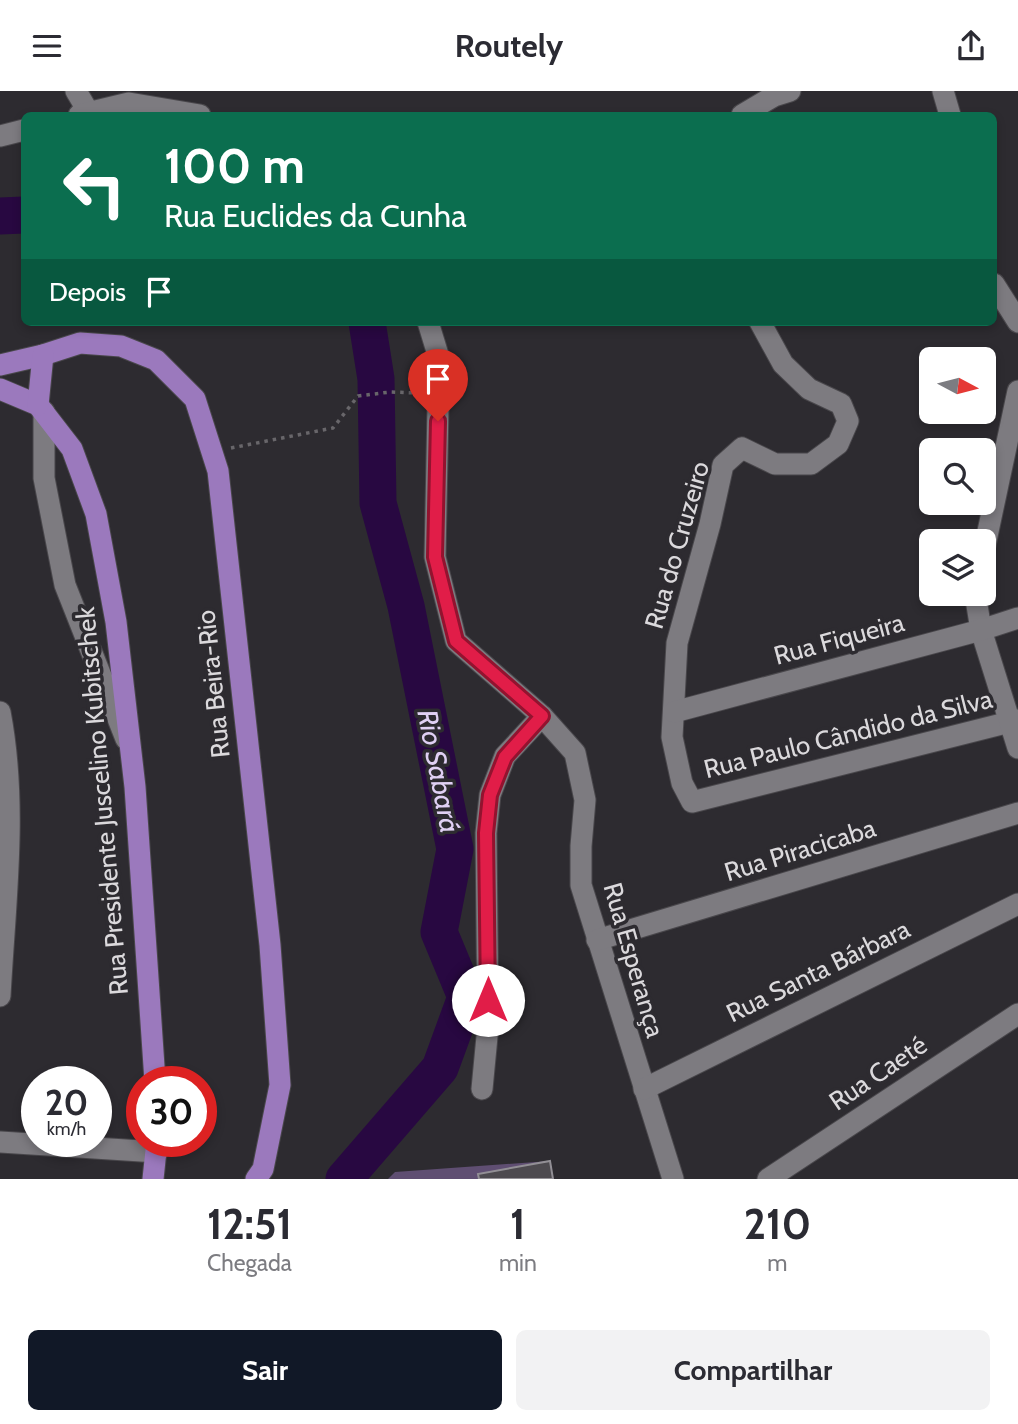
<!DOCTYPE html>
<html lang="pt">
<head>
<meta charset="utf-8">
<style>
  :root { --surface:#fff; --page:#f2f2f3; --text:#2b2b33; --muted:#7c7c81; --accent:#111827 }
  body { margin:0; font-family:Cabin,sans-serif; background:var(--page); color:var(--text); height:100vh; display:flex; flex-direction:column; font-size:26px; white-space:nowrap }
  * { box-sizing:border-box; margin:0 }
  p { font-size:23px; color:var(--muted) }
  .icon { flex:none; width:38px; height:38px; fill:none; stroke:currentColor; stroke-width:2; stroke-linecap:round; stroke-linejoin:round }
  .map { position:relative; height:1088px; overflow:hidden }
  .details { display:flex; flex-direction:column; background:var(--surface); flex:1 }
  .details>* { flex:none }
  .banner { position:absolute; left:21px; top:21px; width:976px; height:214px; border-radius:10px; box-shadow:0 4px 10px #0003; background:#0b6e4f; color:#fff; overflow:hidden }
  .needle { width:46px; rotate:97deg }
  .buttons { position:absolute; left:919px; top:256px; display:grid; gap:14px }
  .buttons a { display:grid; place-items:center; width:77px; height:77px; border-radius:10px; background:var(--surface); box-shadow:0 4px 10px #0003; font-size:35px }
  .speed { position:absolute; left:21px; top:975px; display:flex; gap:14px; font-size:35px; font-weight:700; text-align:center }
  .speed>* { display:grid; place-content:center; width:91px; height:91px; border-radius:50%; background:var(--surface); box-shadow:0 4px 10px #0003; line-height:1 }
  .speed small { font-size:18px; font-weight:400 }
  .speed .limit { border:10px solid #d22; background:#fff; color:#111 }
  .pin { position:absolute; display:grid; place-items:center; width:60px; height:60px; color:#fff; margin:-72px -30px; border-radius:50% 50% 50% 0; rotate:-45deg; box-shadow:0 0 7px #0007 }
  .pin .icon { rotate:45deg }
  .me { position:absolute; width:77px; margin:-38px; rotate:0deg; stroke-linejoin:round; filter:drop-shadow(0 0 5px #0008) }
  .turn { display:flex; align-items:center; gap:24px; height:147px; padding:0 28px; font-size:32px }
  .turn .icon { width:91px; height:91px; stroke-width:2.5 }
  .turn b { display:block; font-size:49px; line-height:60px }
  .then { display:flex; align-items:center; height:66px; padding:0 28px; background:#0003; gap:14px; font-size:26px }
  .eta { display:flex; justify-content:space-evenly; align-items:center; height:119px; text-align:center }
  .eta b { font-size:42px; font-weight:700; line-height:49px }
  .action { display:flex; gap:14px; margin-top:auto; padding:14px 28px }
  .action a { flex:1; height:80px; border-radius:10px; background:var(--accent); color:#fff; font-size:28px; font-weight:700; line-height:80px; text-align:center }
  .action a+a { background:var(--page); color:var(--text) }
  header { display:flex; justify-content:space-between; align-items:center; height:91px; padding:0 28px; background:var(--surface); font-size:32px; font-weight:700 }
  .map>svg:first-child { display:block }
</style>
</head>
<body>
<header><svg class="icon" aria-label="menu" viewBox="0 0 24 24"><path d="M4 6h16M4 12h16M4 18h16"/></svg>Routely<svg class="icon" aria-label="share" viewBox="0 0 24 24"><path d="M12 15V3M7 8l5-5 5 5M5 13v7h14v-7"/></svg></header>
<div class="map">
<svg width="1018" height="1088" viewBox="0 0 1018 1088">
  <rect width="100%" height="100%" fill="#2d2b30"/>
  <!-- green -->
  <polygon fill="#5f4e72" points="550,1070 553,1088 388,1088 395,1081"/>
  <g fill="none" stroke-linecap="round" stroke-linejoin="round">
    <!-- river -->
    <g stroke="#280841" stroke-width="37">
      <polyline points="0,125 24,124"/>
      <polyline points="344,1088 440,977 466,906 439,841 455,758 406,515 378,412 376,288 367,231"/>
    </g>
  </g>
  <!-- building -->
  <polygon fill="#4d4a4f" stroke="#928f95" stroke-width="2" points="550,1070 553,1088 479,1088 478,1083"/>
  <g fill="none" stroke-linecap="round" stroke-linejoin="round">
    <!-- minor casing -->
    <g stroke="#49474b" stroke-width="23">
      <g id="minor">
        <polyline points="76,0 89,22"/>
        <polyline points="943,0 950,24"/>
        <polyline points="79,24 129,12 200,24"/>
        <polyline points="742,24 774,5 790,0"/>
        <polyline points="0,45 24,39"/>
        <polyline points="994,193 1018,231"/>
        <polyline points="428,231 439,267 435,466 456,550 542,625 575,662 585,709 581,755 581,794 673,1088"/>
        <polyline points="760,231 783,273 809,298 841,313 848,330 838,353 811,373 775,373 742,357 723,374 710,433 677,552 672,646 682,692 692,711 1018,629"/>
        <polyline points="44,321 44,387 65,494 126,648"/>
        <polyline points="984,459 1018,300"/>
        <polyline points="975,502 981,539 1018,657"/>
        <path d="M0,621C18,715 5,811 0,905"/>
        <polyline points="674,621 981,539 1018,527"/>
        <polyline points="597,849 1018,722"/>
        <polyline points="482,998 488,935 486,742 490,704 505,665 542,625"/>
        <polyline points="644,998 1018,813"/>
        <polyline points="0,1051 157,1061"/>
        <polyline points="768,1088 1018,923"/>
      </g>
    </g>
    <!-- major casing -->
    <g stroke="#49474b" stroke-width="23">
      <g id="major">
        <polyline points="0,274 43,264 80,252 121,255 156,269 195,308 218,380 270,854 280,994 263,1078 256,1088"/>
        <polyline points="0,298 38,314 72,358 96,423 116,531 135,696 155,990"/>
        <polyline points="38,314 43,264"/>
        <polyline points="153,1088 157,1050"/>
      </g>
    </g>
    <!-- path -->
    <polyline stroke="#68666a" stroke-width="3.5" stroke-dasharray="3.5 5" stroke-linecap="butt" points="231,357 333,337 358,305 390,301 419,302"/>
    <!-- minor -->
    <use href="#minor" stroke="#7d7b80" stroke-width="21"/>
    <!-- major -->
    <use href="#major" stroke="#9b79bd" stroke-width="21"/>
  </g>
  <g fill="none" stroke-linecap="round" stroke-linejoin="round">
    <!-- route casing -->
    <g stroke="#92132f" stroke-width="18">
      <polyline id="route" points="438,330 435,466 456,550 542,625 505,666 490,704 486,742 488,909"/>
    </g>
    <!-- route -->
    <use href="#route" stroke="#e11d48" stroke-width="12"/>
  </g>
  <g text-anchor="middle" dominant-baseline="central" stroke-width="7" stroke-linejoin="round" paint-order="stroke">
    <!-- street labels -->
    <g font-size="26" fill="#dbd9dc" stroke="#2d2b30">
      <text transform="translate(677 454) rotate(-74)">Rua do Cruzeiro</text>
      <text transform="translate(839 548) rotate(-15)">Rua Fiqueira</text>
      <text transform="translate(213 593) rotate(-96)">Rua Beira-Rio</text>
      <text transform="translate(848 643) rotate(-14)">Rua Paulo Cândido da Silva</text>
      <text transform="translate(102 710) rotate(-95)">Rua Presidente Juscelino Kubitschek</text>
      <text transform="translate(800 759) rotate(-17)">Rua Piracicaba</text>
      <text transform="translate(634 869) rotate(74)">Rua Esperança</text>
      <text transform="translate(818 880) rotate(-26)">Rua Santa Bárbara</text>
      <text transform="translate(878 982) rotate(-34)">Rua Caeté</text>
    </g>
    <!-- water labels -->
    <g font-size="28" font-style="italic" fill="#e0d0f4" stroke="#2d2b30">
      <text transform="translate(439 680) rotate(79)">Rio Sabará</text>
    </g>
  </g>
</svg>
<div class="buttons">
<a><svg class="needle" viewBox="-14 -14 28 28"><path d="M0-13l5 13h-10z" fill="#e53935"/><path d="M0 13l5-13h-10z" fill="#7c7c81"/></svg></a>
<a><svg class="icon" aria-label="search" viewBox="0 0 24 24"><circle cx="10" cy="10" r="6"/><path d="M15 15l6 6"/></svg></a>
<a><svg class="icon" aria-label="layers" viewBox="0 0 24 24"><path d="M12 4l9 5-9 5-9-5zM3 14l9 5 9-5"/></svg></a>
</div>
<div class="speed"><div>20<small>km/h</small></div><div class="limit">30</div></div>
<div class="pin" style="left:438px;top:330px;background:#d93025"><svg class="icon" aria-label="arrive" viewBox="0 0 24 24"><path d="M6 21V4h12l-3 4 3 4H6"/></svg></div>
<svg class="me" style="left:488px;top:909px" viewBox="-20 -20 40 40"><circle r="19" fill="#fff"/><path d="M0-13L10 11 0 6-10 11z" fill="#e11d48"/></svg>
<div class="banner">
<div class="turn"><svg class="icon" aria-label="left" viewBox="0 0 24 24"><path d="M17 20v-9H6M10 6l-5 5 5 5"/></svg><div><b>100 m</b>Rua Euclides da Cunha</div></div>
<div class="then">Depois<svg class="icon" aria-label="arrive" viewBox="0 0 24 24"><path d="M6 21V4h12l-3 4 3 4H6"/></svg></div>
</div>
</div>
<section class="details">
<div class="eta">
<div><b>12:51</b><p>Chegada</p></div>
<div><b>1</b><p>min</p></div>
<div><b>210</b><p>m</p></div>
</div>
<div class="action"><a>Sair</a><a>Compartilhar</a></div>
</section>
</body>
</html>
